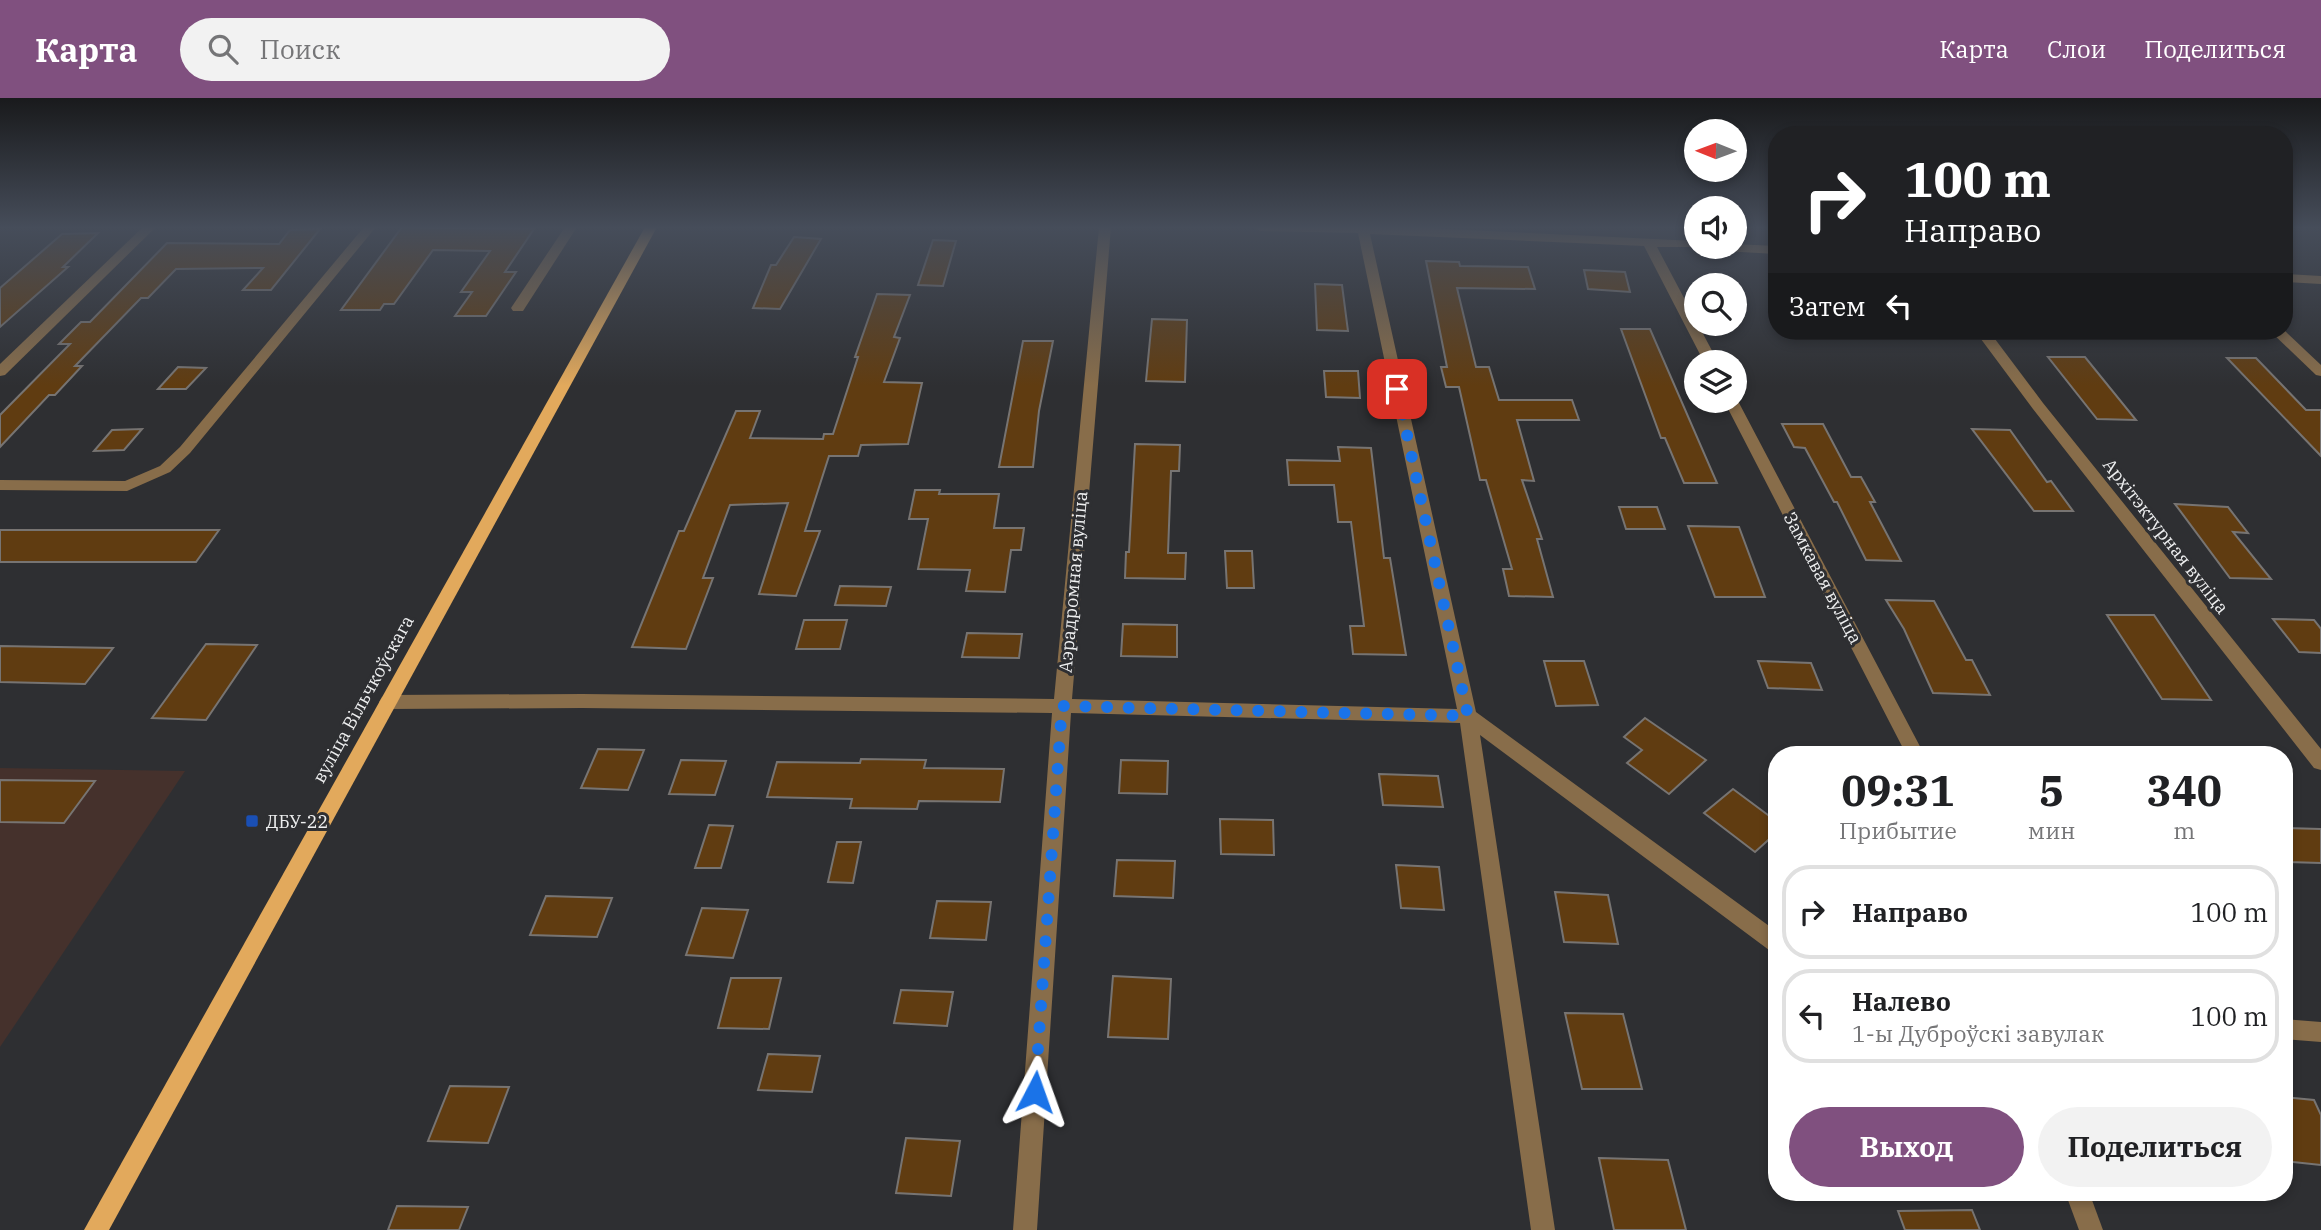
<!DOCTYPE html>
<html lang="ru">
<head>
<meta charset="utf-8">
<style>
  :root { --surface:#fff; --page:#f2f2f2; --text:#202124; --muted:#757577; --line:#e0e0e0; --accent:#80507f }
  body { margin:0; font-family:"IBM Plex Serif",serif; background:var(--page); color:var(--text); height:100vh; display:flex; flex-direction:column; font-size:26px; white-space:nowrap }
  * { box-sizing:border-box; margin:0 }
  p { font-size:23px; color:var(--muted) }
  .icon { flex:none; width:38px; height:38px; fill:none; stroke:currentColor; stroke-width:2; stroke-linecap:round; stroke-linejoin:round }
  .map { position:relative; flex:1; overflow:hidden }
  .details { position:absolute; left:1768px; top:648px; width:525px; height:455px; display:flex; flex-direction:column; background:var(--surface); border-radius:28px; box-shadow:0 4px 10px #0003 }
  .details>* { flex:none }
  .banner { position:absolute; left:1768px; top:28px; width:525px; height:214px; border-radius:28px; box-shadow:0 4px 10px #0003; background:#202124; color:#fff; overflow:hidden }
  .needle { width:46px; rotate:271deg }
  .tools { position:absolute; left:1684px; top:21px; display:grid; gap:14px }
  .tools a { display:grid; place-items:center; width:63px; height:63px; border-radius:50%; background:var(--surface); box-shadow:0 4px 10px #0003; font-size:35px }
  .pin { position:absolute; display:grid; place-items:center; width:60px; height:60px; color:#fff; margin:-30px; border-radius:14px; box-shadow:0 4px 10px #0006 }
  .me { position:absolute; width:77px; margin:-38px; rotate:4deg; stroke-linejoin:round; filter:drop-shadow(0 0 5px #0008) }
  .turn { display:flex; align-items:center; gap:24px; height:147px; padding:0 21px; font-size:32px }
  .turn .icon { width:91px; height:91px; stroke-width:2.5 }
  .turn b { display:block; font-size:49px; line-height:60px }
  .then { display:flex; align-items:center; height:66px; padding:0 21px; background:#0003; gap:14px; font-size:26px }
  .eta { display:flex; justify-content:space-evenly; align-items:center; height:119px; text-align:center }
  .eta b { font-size:42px; font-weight:700; line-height:49px }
  .cta { display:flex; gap:14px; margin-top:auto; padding:14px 21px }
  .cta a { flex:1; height:80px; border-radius:42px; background:var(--accent); color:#fff; font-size:28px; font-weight:700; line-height:80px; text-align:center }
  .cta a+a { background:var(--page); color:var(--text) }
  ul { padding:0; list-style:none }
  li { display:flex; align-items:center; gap:21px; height:94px; margin:0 14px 10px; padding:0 7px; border:4px solid var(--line); border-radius:28px }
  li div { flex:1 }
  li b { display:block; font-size:26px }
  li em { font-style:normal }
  header { display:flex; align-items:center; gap:42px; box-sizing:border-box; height:98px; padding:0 35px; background:var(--accent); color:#fff }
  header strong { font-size:33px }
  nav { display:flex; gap:38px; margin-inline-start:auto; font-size:24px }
  .search { width:490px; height:63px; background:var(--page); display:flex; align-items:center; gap:18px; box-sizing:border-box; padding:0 24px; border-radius:38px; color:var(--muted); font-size:26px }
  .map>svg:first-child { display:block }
</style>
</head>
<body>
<header>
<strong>Карта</strong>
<div class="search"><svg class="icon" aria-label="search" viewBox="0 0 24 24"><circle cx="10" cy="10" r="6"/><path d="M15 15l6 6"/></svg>Поиск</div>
<nav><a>Карта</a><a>Слои</a><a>Поделиться</a></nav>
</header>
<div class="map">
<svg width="2321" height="1132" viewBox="0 0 2321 1132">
  <rect width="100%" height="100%" fill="#2e2f32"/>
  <!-- industrial -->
  <polygon fill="#45312c" points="0,670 185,673 0,949"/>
  <!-- building -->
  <g fill="#603c11" stroke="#777472" stroke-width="2">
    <polygon points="402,129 443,130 534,131 505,174 516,174 486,218 455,218 472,194 461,194 490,153 433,152 394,206 384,206 380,212 341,212"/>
    <polygon points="320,131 271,192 243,192 263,170 176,171 148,200 141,200 75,268 82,268 55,297 49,297 0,349 0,317 70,246 59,246 81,224 90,224 167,145 279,146 290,132"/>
    <polygon points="98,135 63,169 68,169 0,229 0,190 62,136"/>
    <polygon points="794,139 821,141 780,211 753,210 771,167 776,167"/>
    <polygon points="933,142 956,143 943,188 918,187"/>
    <polygon points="1426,163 1459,164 1460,168 1528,169 1535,191 1457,190 1476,269 1489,269 1499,302 1572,302 1579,322 1517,322 1534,383 1522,382 1542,441 1537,441 1553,499 1509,498 1503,471 1512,471 1486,382 1480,382 1459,289 1446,289 1441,269 1447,269"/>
    <polygon points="1584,172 1625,174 1630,194 1588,191"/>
    <polygon points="1315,186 1342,187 1348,233 1317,232"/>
    <polygon points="877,196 910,197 894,239 900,240 884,284 922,285 908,346 861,347 858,358 829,358 805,433 820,433 796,498 759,496 788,405 730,407 703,480 713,480 686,551 632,549 679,433 684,433 736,313 760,313 750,340 823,341 824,336 833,336 858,259 855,259"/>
    <polygon points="1152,221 1187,222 1185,284 1146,283"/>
    <polygon points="1621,231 1650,231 1717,385 1684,385 1665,340 1661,340"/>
    <polygon points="1023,243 1053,243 1039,313 1033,369 999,369"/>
    <polygon points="2048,259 2085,259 2136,322 2097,321"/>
    <polygon points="2227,260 2256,260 2306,312 2321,312 2321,358"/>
    <polygon points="178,269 206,270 186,291 158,291"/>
    <polygon points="1324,273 1358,273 1360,300 1326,299"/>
    <polygon points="1782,326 1823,326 1851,379 1861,379 1875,404 1870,404 1901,463 1866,462 1837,404 1834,404 1805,350 1794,349"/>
    <polygon points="142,331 124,352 94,353 112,332"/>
    <polygon points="1972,331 2010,332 2047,384 2051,383 2073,413 2034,413"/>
    <polygon points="1135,346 1180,347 1179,373 1171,373 1168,455 1186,455 1185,481 1125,480 1126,454 1129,454"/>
    <polygon points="1338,349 1371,350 1384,460 1390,460 1406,557 1353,556 1350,528 1364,528 1351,424 1338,424 1334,387 1289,387 1287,362 1340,363"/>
    <polygon points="915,392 940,392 939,396 999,396 994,430 1024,430 1021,452 1011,452 1005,494 966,493 970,472 918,471 928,421 909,421"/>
    <polygon points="2175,406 2228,409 2248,435 2233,434 2271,481 2230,480"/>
    <polygon points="1619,409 1657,409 1665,431 1626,431"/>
    <polygon points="1688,428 1739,429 1765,499 1715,499"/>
    <polygon points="0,432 219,432 196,464 0,464"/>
    <polygon points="1225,453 1252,453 1254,490 1227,490"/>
    <polygon points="840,488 891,489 886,508 835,507"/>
    <polygon points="1886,502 1934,503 1966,562 1972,562 1990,597 1933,595 1904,531"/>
    <polygon points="2107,517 2154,517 2211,602 2162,601"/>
    <polygon points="2273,521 2314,522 2321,531 2321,555 2299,554"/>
    <polygon points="804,522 847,522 840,551 796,551"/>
    <polygon points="1123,526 1177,527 1177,559 1121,558"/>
    <polygon points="967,535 1022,536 1019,560 962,559"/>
    <polygon points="206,546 257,547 206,622 152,620"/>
    <polygon points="0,548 113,550 85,586 0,584"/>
    <polygon points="1544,563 1584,563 1598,607 1556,608"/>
    <polygon points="1758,563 1811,565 1822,592 1768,590"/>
    <polygon points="1645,620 1706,662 1669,696 1627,665 1642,652 1624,639"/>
    <polygon points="598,651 644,652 628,692 581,690"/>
    <polygon points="861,661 926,662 924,670 1004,671 1000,704 919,703 917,711 850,710 852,701 767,699 777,664 860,665"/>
    <polygon points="681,662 726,663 715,697 669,696"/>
    <polygon points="1121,662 1168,663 1167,696 1119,695"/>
    <polygon points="1379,676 1438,678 1443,709 1383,707"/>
    <polygon points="0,682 95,683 64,725 0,724"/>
    <polygon points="1733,691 1776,723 1776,735 1755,754 1704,715"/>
    <polygon points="1220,721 1273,722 1274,757 1221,756"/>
    <polygon points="709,727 733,728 721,770 695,770"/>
    <polygon points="2284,730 2321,731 2321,765 2288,764 2284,757"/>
    <polygon points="837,744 861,744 853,785 828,784"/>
    <polygon points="1117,762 1175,763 1173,800 1114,798"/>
    <polygon points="1396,767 1439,769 1444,812 1401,810"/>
    <polygon points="1555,794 1608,797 1618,846 1564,844"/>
    <polygon points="546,798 612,800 597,839 530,837"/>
    <polygon points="937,803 991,804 986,842 930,840"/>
    <polygon points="702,810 748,812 733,860 686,857"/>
    <polygon points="1113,878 1171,881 1168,941 1108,939"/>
    <polygon points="731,880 781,880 769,931 718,930"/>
    <polygon points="901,892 953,894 947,928 894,925"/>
    <polygon points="1565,915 1623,916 1642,991 1582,991"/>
    <polygon points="768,956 820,958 812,994 758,992"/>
    <polygon points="450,988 509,989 488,1045 428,1043"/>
    <polygon points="2284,999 2314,1002 2321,1017 2321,1067 2284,1063"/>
    <polygon points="906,1040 960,1043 951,1098 896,1095"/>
    <polygon points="1599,1060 1668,1062 1686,1132 1614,1132"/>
    <polygon points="397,1108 468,1109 459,1132 388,1132"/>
    <polygon points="1972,1112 1980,1132 1905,1132 1898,1113"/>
  </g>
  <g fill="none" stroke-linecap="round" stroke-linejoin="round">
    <!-- minor -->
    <g fill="#886d4a" fill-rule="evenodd">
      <polygon points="143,129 156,129 5,277 0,278 0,266"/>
      <polygon points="364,129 376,129 190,355 170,374 127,393 0,392 0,382 125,383 160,368 180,349"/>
      <polygon points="565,129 577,129 523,213 513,213 511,210"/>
      <polygon points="1099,129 1111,129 1072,601 1457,611 1358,135 1260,133 1254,129 1406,129 1696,143 1696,149 1701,149 1657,149 1718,264 1704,264 1644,148 1370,136 1476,614 1776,833 1776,854 1769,852 1480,637 1555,1132 1531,1132 1460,625 1071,615 1037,1132 1013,1132 1052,615 582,610 388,611 382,609 379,604 382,599 388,597 582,596 1054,601"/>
      <polygon points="1734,146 1776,148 1776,156 1723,153 1717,149 1734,149"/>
      <polygon points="2284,176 2321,178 2321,186 2284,184"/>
      <polygon points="2284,232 2321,267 2321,278 2316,277 2270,233"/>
      <polygon points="1975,233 1989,233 2043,305 2321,651 2321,672 2314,670 2033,311"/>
      <polygon points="1734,300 1738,303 1924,656 1906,656 1724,303 1734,303"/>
      <polygon points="2284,921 2321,924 2321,944 2284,941"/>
      <polygon points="2065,1094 2089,1094 2103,1132 2079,1132"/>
    </g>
    <!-- major -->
    <polygon fill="#e2a95c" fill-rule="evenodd" points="645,129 657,129 109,1132 84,1132"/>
  </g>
  <!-- sky -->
  <linearGradient id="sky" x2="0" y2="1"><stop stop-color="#191a1c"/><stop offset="0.45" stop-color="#464d5a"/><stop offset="1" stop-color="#464d5a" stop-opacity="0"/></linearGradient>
  <rect width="2321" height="288" fill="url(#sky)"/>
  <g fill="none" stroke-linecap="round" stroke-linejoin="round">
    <!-- route -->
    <polyline stroke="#1a73e8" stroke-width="12" stroke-dasharray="0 21.6" points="1035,994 1062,608 1468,618 1397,291"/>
  </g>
  <!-- markers -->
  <rect fill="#1a4fb4" stroke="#2e2f32" stroke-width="2.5" x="245" y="716" width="14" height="14" rx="3.5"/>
  <g text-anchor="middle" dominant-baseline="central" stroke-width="6" stroke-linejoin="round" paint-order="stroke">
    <!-- street labels -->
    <g font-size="18" fill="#eeeff0" stroke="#2e2f32">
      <text transform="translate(2166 438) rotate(52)">Архітэктурная вуліца</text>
      <text transform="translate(1823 480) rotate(62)">Замкавая вуліца</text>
      <text transform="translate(1073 484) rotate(-85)">Аэрадромная вуліца</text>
      <text transform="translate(363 601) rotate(-61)">вуліца Вільчкоўскага</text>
    </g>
    <!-- poi labels -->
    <g font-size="18" fill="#eeeff0" stroke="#2e2f32" text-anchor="start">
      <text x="266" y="723">ДБУ-22</text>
    </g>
  </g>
</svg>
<div class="tools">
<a><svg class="needle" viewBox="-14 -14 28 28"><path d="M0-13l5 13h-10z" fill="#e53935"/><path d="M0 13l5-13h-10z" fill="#757577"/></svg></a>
<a><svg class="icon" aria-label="sound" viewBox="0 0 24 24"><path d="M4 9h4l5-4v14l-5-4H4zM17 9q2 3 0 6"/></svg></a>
<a><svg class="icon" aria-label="search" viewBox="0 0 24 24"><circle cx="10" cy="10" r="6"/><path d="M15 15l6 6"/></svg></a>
<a><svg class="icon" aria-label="layers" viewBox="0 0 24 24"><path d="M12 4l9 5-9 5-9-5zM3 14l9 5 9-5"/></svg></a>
</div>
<div class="pin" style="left:1397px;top:291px;background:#d93025"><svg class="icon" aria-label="arrive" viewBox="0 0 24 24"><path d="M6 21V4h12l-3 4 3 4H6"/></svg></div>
<svg class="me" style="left:1035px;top:994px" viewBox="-20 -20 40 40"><path d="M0-17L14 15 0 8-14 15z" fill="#1a73e8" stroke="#fff" stroke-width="4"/></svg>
<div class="banner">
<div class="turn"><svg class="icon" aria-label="right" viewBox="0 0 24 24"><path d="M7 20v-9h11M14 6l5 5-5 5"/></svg><div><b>100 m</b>Направо</div></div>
<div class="then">Затем<svg class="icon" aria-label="left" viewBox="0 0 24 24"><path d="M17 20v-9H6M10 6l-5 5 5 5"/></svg></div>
</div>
<section class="details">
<div class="eta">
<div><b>09:31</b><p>Прибытие</p></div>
<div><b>5</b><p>мин</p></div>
<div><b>340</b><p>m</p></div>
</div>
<ul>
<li><svg class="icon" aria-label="right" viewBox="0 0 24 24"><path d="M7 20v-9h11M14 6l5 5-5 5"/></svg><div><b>Направо</b></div><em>100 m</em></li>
<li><svg class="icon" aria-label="left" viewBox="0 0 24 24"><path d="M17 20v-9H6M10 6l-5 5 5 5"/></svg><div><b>Налево</b><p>1-ы Дуброўскі завулак</p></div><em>100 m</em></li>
</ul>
<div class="cta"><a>Выход</a><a>Поделиться</a></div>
</section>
</div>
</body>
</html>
